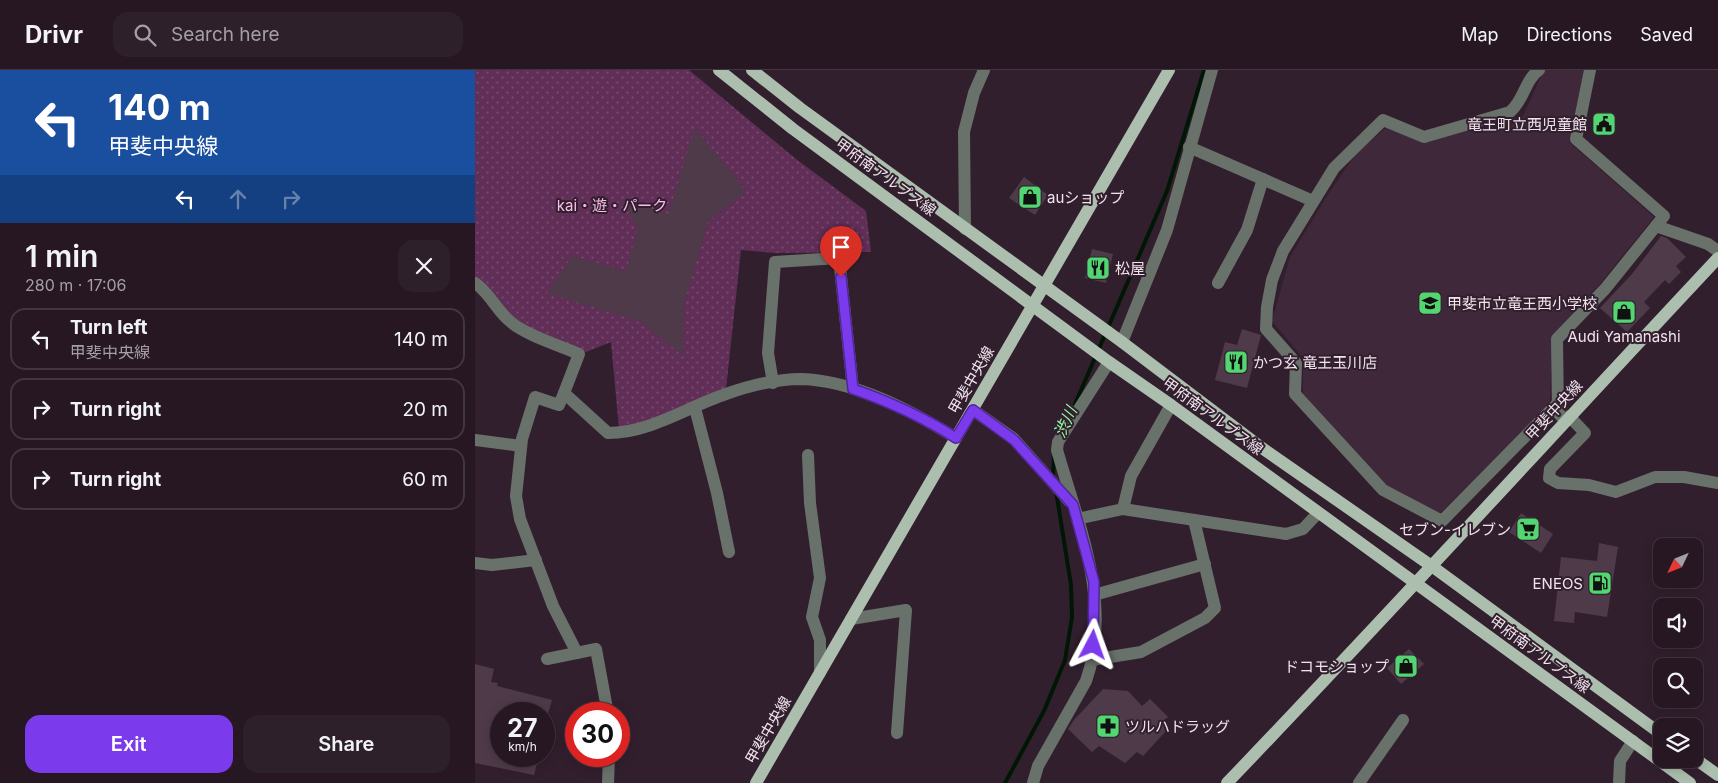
<!DOCTYPE html>
<html lang="en">
<head>
<meta charset="utf-8">
<style>
  :root { --surface:#261722; --page:#2e202a; --text:#f1f3f6; --muted:#a49fa5; --line:#423640; --accent:#7c3aed }
  body { margin:0; font-family:Inter,"Noto Sans JP",sans-serif; background:var(--page); color:var(--text); height:100vh; display:flex; flex-direction:column; font-size:19px; white-space:nowrap }
  * { box-sizing:border-box; margin:0 }
  p { font-size:16px; color:var(--muted) }
  .icon { flex:none; width:28px; height:28px; fill:none; stroke:currentColor; stroke-width:2; stroke-linecap:round; stroke-linejoin:round }
  .map { position:relative; flex:1; overflow:hidden }
  .sheet { display:flex; flex-direction:column; background:var(--surface); width:475px }
  .sheet>* { flex:none }
  .banner { background:#1a4fa0; color:#fff; overflow:hidden }
  .needle { width:32px; rotate:227deg }
  .controls { position:absolute; left:1178px; top:468px; display:grid; gap:10px }
  .controls a { display:grid; place-items:center; width:50px; height:50px; border-radius:10px; background:var(--surface); box-shadow:0 2px 12px #0003,0 0 0 1px var(--line); font-size:25px }
  .speed { position:absolute; left:15px; top:632px; display:flex; gap:10px; font-size:25px; font-weight:700; text-align:center }
  .speed>* { display:grid; place-content:center; width:65px; height:65px; border-radius:50%; background:var(--surface); box-shadow:0 2px 12px #0003,0 0 0 1px var(--line); line-height:1 }
  .speed small { font-size:12px; font-weight:400 }
  .speed .limit { border:8px solid #d22; background:#fff; color:#111 }
  .pin { position:absolute; display:grid; place-items:center; width:42px; height:42px; color:#fff; margin:-51px -21px; border-radius:50% 50% 50% 0; rotate:-45deg; box-shadow:0 0 5px #0007 }
  .pin .icon { rotate:45deg }
  .me { position:absolute; width:55px; margin:-28px; rotate:4deg; stroke-linejoin:round; filter:drop-shadow(0 0 4px #0008) }
  .turn { display:flex; align-items:center; gap:18px; height:105px; padding:0 25px; font-size:22px }
  .turn .icon { width:65px; height:65px; stroke-width:2.5 }
  .turn b { display:block; font-size:35px; line-height:42px }
  .lanes { display:flex; align-items:center; height:48px; padding:0 25px; background:#0003; justify-content:center; gap:25px; direction:ltr }
  .lanes .off { opacity:.35 }
  .round { display:grid; place-items:center; flex:none; width:52px; height:52px; border-radius:15px; background:var(--page) }
  .head { display:flex; align-items:center; justify-content:space-between; height:85px; padding:0 25px }
  h1 { font-size:30px; font-weight:600; line-height:38px }
  .action { display:flex; gap:10px; margin-top:auto; padding:10px 25px }
  .action a { flex:1; height:58px; border-radius:15px; background:var(--accent); color:#fff; font-size:20px; font-weight:600; line-height:58px; text-align:center }
  .action a+a { background:var(--page); color:var(--text) }
  ul { padding:0; list-style:none }
  li { display:flex; align-items:center; gap:15px; height:62px; margin:0 10px 8px; padding:0 15px; border:2px solid var(--line); border-radius:15px }
  li div { flex:1 }
  li b { display:block; font-size:19px }
  li em { font-style:normal }
  header { display:flex; align-items:center; gap:30px; box-sizing:border-box; height:70px; padding:0 25px; background:var(--surface); border-bottom:1px solid var(--line) }
  header strong { font-size:24px }
  nav { display:flex; gap:28px; margin-inline-start:auto; font-size:18px }
  .search { width:350px; height:45px; background:var(--page); display:flex; align-items:center; gap:12px; box-sizing:border-box; padding:0 18px; border-radius:15px; color:var(--muted); font-size:19px }
  main { display:flex; flex:1; min-height:0 }
  .map>svg:first-child { display:block }
</style>
</head>
<body>
<header>
<strong>Drivr</strong>
<div class="search"><svg class="icon" aria-label="search" viewBox="0 0 24 24"><circle cx="10" cy="10" r="6"/><path d="M15 15l6 6"/></svg>Search here</div>
<nav><a>Map</a><a>Directions</a><a>Saved</a></nav>
</header>
<main>
<section class="sheet">
<div class="banner">
<div class="turn"><svg class="icon" aria-label="left" viewBox="0 0 24 24"><path d="M17 20v-9H6M10 6l-5 5 5 5"/></svg><div><b>140 m</b>甲斐中央線</div></div>
<div class="lanes"><svg class="icon" aria-label="left" viewBox="0 0 24 24"><path d="M17 20v-9H6M10 6l-5 5 5 5"/></svg><svg class="icon off" aria-label="ahead" viewBox="0 0 24 24"><path d="M12 20V5M6 11l6-6 6 6"/></svg><svg class="icon off" aria-label="right" viewBox="0 0 24 24"><path d="M7 20v-9h11M14 6l5 5-5 5"/></svg></div>
</div>
<div class="head"><div><h1>1 min</h1><p>280 m · 17:06</p></div><a class="round"><svg class="icon" aria-label="close" viewBox="0 0 24 24"><path d="M6 6l12 12M18 6L6 18"/></svg></a></div>
<ul>
<li><svg class="icon" aria-label="left" viewBox="0 0 24 24"><path d="M17 20v-9H6M10 6l-5 5 5 5"/></svg><div><b>Turn left</b><p>甲斐中央線</p></div><em>140 m</em></li>
<li><svg class="icon" aria-label="right" viewBox="0 0 24 24"><path d="M7 20v-9h11M14 6l5 5-5 5"/></svg><div><b>Turn right</b></div><em>20 m</em></li>
<li><svg class="icon" aria-label="right" viewBox="0 0 24 24"><path d="M7 20v-9h11M14 6l5 5-5 5"/></svg><div><b>Turn right</b></div><em>60 m</em></li>
</ul>
<div class="action"><a>Exit</a><a>Share</a></div>
</section>
<div class="map">
<svg width="1243" height="713" viewBox="0 0 1243 713">
  <defs>
    <pattern id="park-dots" width="8" height="8" patternUnits="userSpaceOnUse" patternTransform="scale(1.25)"><rect width="8" height="8" fill="#602e57"/><path d="M2 2h.1M6 6h.1" fill="none" stroke="#774c6f" stroke-width="1.8" stroke-linecap="round"/></pattern>
  </defs>
  <rect width="100%" height="100%" fill="#321f2e"/>
  <!-- built -->
  <polygon fill="#40283b" points="1069,0 1109,0 1094,72 1179,147 1124,215 1077,266 1075,333 963,445 912,416 828,324 828,288 797,251 815,187 854,123 881,84 913,56 951,72 1048,46"/>
  <!-- park -->
  <polygon fill="url(#park-dots)" points="0,0 214,0 321,89 391,141 396,182 300,183 266,180 251,319 206,340 144,359 136,272 111,282 38,251 0,209"/>
  <g fill="none" stroke-linecap="round" stroke-linejoin="round">
    <!-- stream -->
    <g stroke="#011705" stroke-width="4">
      <polyline points="600,334 692,121 729,0"/>
      <polyline points="578,407 579,384"/>
      <polyline points="530,713 569,641 590,590 597,547 596,515 581,421"/>
    </g>
  </g>
  <!-- building -->
  <g fill="#4f3a4a">
    <polygon points="220,58 271,121 233,152 209,234 208,286 166,252 72,223 97,186 151,201 163,158 146,130 193,144"/>
    <polygon points="549,107 573,125 560,145 534,128"/>
    <polygon points="1186,166 1192,168 1211,187 1201,196 1206,202 1194,214 1190,210 1169,232 1175,238 1152,262 1125,238 1157,204"/>
    <polygon points="617,179 638,184 631,213 610,208"/>
    <polygon points="767,259 786,265 772,318 740,310 750,272 762,275"/>
    <polygon points="1046,443 1078,464 1066,483 1034,462"/>
    <polygon points="1124,473 1143,477 1132,547 1100,542 1099,553 1079,551 1086,487 1122,491"/>
    <polygon points="934,579 949,594 926,614 912,598"/>
    <polygon points="0,594 19,599 16,612 23,613 22,616 77,630 73,644 26,644 26,686 64,686 59,705 0,693"/>
    <polygon points="628,619 653,621 667,636 675,629 693,647 688,651 690,662 668,686 662,682 650,693 624,676 617,682 593,659 599,650"/>
  </g>
  <g fill="none" stroke-linecap="round" stroke-linejoin="round">
    <!-- minor -->
    <g stroke="#69726a" stroke-width="12">
      <path d="M1064,0C1049,11 1050,29 1035,42L949,67L908,50L859,98L808,181L797,210L792,237L791,259L821,293L820,324L908,420L967,451L1083,333"/>
      <polyline points="714,77 838,131"/>
      <polyline points="1181,156 1233,174 1243,181"/>
      <polyline points="490,159 489,62 499,23 509,0"/>
      <path d="M0,213C15,223 22,242 37,253C51,265 86,276 104,284L89,323L133,363C175,363 212,337 251,324C274,316 303,309 326,309C381,311 435,340 481,368"/>
      <polyline points="743,213 772,160 788,109"/>
      <polyline points="647,272 692,160 737,0"/>
      <polyline points="298,313 293,283 300,192 364,188 378,319"/>
      <polyline points="89,323 84,335 60,327 47,369 41,426 45,449 78,536 102,583"/>
      <polyline points="220,338 242,423 254,482"/>
      <polyline points="498,340 539,369 594,431"/>
      <polyline points="1094,346 1110,363 1075,399 1074,408 1083,413 1114,415 1141,422 1180,407 1209,407 1243,413"/>
      <polyline points="1091,351 1083,343 1082,269 1130,219 1189,146 1101,69 1115,0"/>
      <polyline points="0,370 46,376"/>
      <polyline points="333,385 335,433 345,508 337,547 345,570 345,603"/>
      <polyline points="648,439 656,406 696,335"/>
      <polyline points="602,449 648,439 811,464 828,459 843,443"/>
      <polyline points="0,493 17,495 61,490"/>
      <polyline points="619,525 730,494"/>
      <polyline points="376,549 431,540 422,663"/>
      <polyline points="72,589 121,579 133,644"/>
      <polyline points="617,590 666,582 730,548 740,538 719,450"/>
      <polyline points="133,713 134,686"/>
      <path d="M558,713L563,696L611,611C638,535 603,453 582,380L583,372L634,292"/>
      <polyline points="884,713 928,650"/>
      <polyline points="1144,713 1145,691 1158,671"/>
    </g>
    <!-- major -->
    <g stroke="#acbfae" stroke-width="12">
      <polyline points="244,0 318,59 634,292 696,335 1215,713"/>
      <polyline points="277,0 325,38 647,272 787,378 958,497 1186,664"/>
      <polyline points="1219,688 1243,705"/>
      <polyline points="281,713 694,0"/>
      <path d="M752,713C918,540 1079,363 1243,188"/>
    </g>
  </g>
  <g fill="none" stroke-linecap="round" stroke-linejoin="round">
    <!-- route casing -->
    <g stroke="#51269a" stroke-width="12">
      <path id="route" d="M366,207L378,319C415,332 448,347 481,368L498,340L539,370L598,435L619,512L618,575"/>
    </g>
    <!-- route -->
    <use href="#route" stroke="#7c3aed" stroke-width="9"/>
  </g>
  <!-- icons -->
  <defs>
    <g id="civic-square" transform="scale(1.25)"><rect x="-9" y="-9" width="18" height="18" rx="4" fill="#53d672" stroke="#321f2e"/><path d="M-.6-6.5H3V-4.5H.6V-3L4-1V1h2V6H-6V1h2V-1L-.6-3ZM-1.2 2.5V6h2.4V2.5Z" fill="#111"/></g>
    <g id="shop-square" transform="scale(1.25)"><rect x="-9" y="-9" width="18" height="18" rx="4" fill="#53d672" stroke="#321f2e"/><path d="M-5-2.5h2.3a2.7 3.5 0 0 1 5.4 0H5L5.5 6h-11ZM-1.5-2.5h3a1.5 2.3 0 0 0-3 0Z" fill="#111"/></g>
    <g id="restaurant-square" transform="scale(1.25)"><rect x="-9" y="-9" width="18" height="18" rx="4" fill="#53d672" stroke="#321f2e"/><path d="M-5-6h1v4h1v-4h1v4h1v-4h1v5L-1.5 .5V6h-2V.5L-5-1ZM5-6V6H3V1.5H1.5Q1.5-4 5-6Z" fill="#111"/></g>
    <g id="school-square" transform="scale(1.25)"><rect x="-9" y="-9" width="18" height="18" rx="4" fill="#53d672" stroke="#321f2e"/><path d="M0-5L7-2L0 1L-7-2ZM-4 1L0 2.5L4 1V4Q0 6-4 4Z" fill="#111"/></g>
    <g id="supermarket-square" transform="scale(1.25)"><rect x="-9" y="-9" width="18" height="18" rx="4" fill="#53d672" stroke="#321f2e"/><path d="M-6-5.5h2.5l.6 2H6L4.5 2H-2.5L-4.4-4H-6ZM-1.5 3.2a1.3 1.3 0 1 0 .1 0ZM3 3.2a1.3 1.3 0 1 0 .1 0Z" fill="#111"/></g>
    <g id="fuel-square" transform="scale(1.25)"><rect x="-9" y="-9" width="18" height="18" rx="4" fill="#53d672" stroke="#321f2e"/><path d="M-5.5-6h7V0h2V4h1.3V-2.5L3-4.5l.8-.8L6-3V5H2.5V1h-1V6h-7ZM-4.2-4.7v3.2H.2V-4.7Z" fill="#111"/></g>
    <g id="pharmacy-square" transform="scale(1.25)"><rect x="-9" y="-9" width="18" height="18" rx="4" fill="#53d672" stroke="#321f2e"/><path d="M-2-6h4v4h4v4h-4v4h-4v-4h-4v-4h4Z" fill="#111"/></g>
  </defs>
  <g fill-rule="evenodd">
    <use href="#civic-square" x="1129" y="54"/>
    <use href="#shop-square" x="555" y="127"/>
    <use href="#restaurant-square" x="623" y="198"/>
    <use href="#school-square" x="955" y="233"/>
    <use href="#shop-square" x="1149" y="242"/>
    <use href="#restaurant-square" x="761" y="292"/>
    <use href="#supermarket-square" x="1053" y="459"/>
    <use href="#fuel-square" x="1125" y="513"/>
    <use href="#shop-square" x="931" y="596"/>
    <use href="#pharmacy-square" x="633" y="656"/>
  </g>
  <g text-anchor="middle" dominant-baseline="central" stroke-width="4" stroke-linejoin="round" paint-order="stroke">
    <!-- poi labels -->
    <g font-size="15" fill="#f0e3ec" stroke="#321f2e" text-anchor="start">
      <text x="1112" y="54" text-anchor="end">竜王町立西児童館</text>
      <text x="572" y="127">auショップ</text>
      <text x="640" y="198">松屋</text>
      <text x="972" y="233">甲斐市立竜王西小学校</text>
      <text x="1149" y="266" text-anchor="middle">Audi Yamanashi</text>
      <text x="778" y="292">かつ玄 竜王玉川店</text>
      <text x="1036" y="459" text-anchor="end">セブン-イレブン</text>
      <text x="1108" y="513" text-anchor="end">ENEOS</text>
      <text x="914" y="596" text-anchor="end">ドコモショップ</text>
      <text x="650" y="656">ツルハドラッグ</text>
    </g>
    <!-- street labels -->
    <g font-size="15" fill="#f0e3ec" stroke="#321f2e">
      <text transform="translate(411 107) rotate(36)">甲府南アルプス線</text>
      <text transform="translate(496 310) rotate(-60)">甲斐中央線</text>
      <text transform="translate(1079 340) rotate(-47)">甲斐中央線</text>
      <text transform="translate(738 346) rotate(36)">甲府南アルプス線</text>
      <text transform="translate(1065 584) rotate(36)">甲府南アルプス線</text>
      <text transform="translate(293 660) rotate(-60)">甲斐中央線</text>
    </g>
    <!-- park labels -->
    <g font-size="15" fill="#fabdec" stroke="#321f2e">
      <text x="137" y="135">kai・遊・パーク</text>
    </g>
    <!-- water labels -->
    <g font-size="16" font-style="italic" fill="#90faa3" stroke="#321f2e">
      <text transform="translate(590 352) rotate(-65)">渋川</text>
    </g>
  </g>
</svg>
<div class="controls">
<a><svg class="needle" viewBox="-14 -14 28 28"><path d="M0-13l5 13h-10z" fill="#e53935"/><path d="M0 13l5-13h-10z" fill="#a49fa5"/></svg></a>
<a><svg class="icon" aria-label="sound" viewBox="0 0 24 24"><path d="M4 9h4l5-4v14l-5-4H4zM17 9q2 3 0 6"/></svg></a>
<a><svg class="icon" aria-label="search" viewBox="0 0 24 24"><circle cx="10" cy="10" r="6"/><path d="M15 15l6 6"/></svg></a>
<a><svg class="icon" aria-label="layers" viewBox="0 0 24 24"><path d="M12 4l9 5-9 5-9-5zM3 14l9 5 9-5"/></svg></a>
</div>
<div class="speed"><div>27<small>km/h</small></div><div class="limit">30</div></div>
<div class="pin" style="left:366px;top:207px;background:#d93025"><svg class="icon" aria-label="arrive" viewBox="0 0 24 24"><path d="M6 21V4h12l-3 4 3 4H6"/></svg></div>
<svg class="me" style="left:618px;top:575px" viewBox="-20 -20 40 40"><path d="M0-17L14 15 0 8-14 15z" fill="#7c3aed" stroke="#fff" stroke-width="4"/></svg>
</div>
</main>
</body>
</html>
